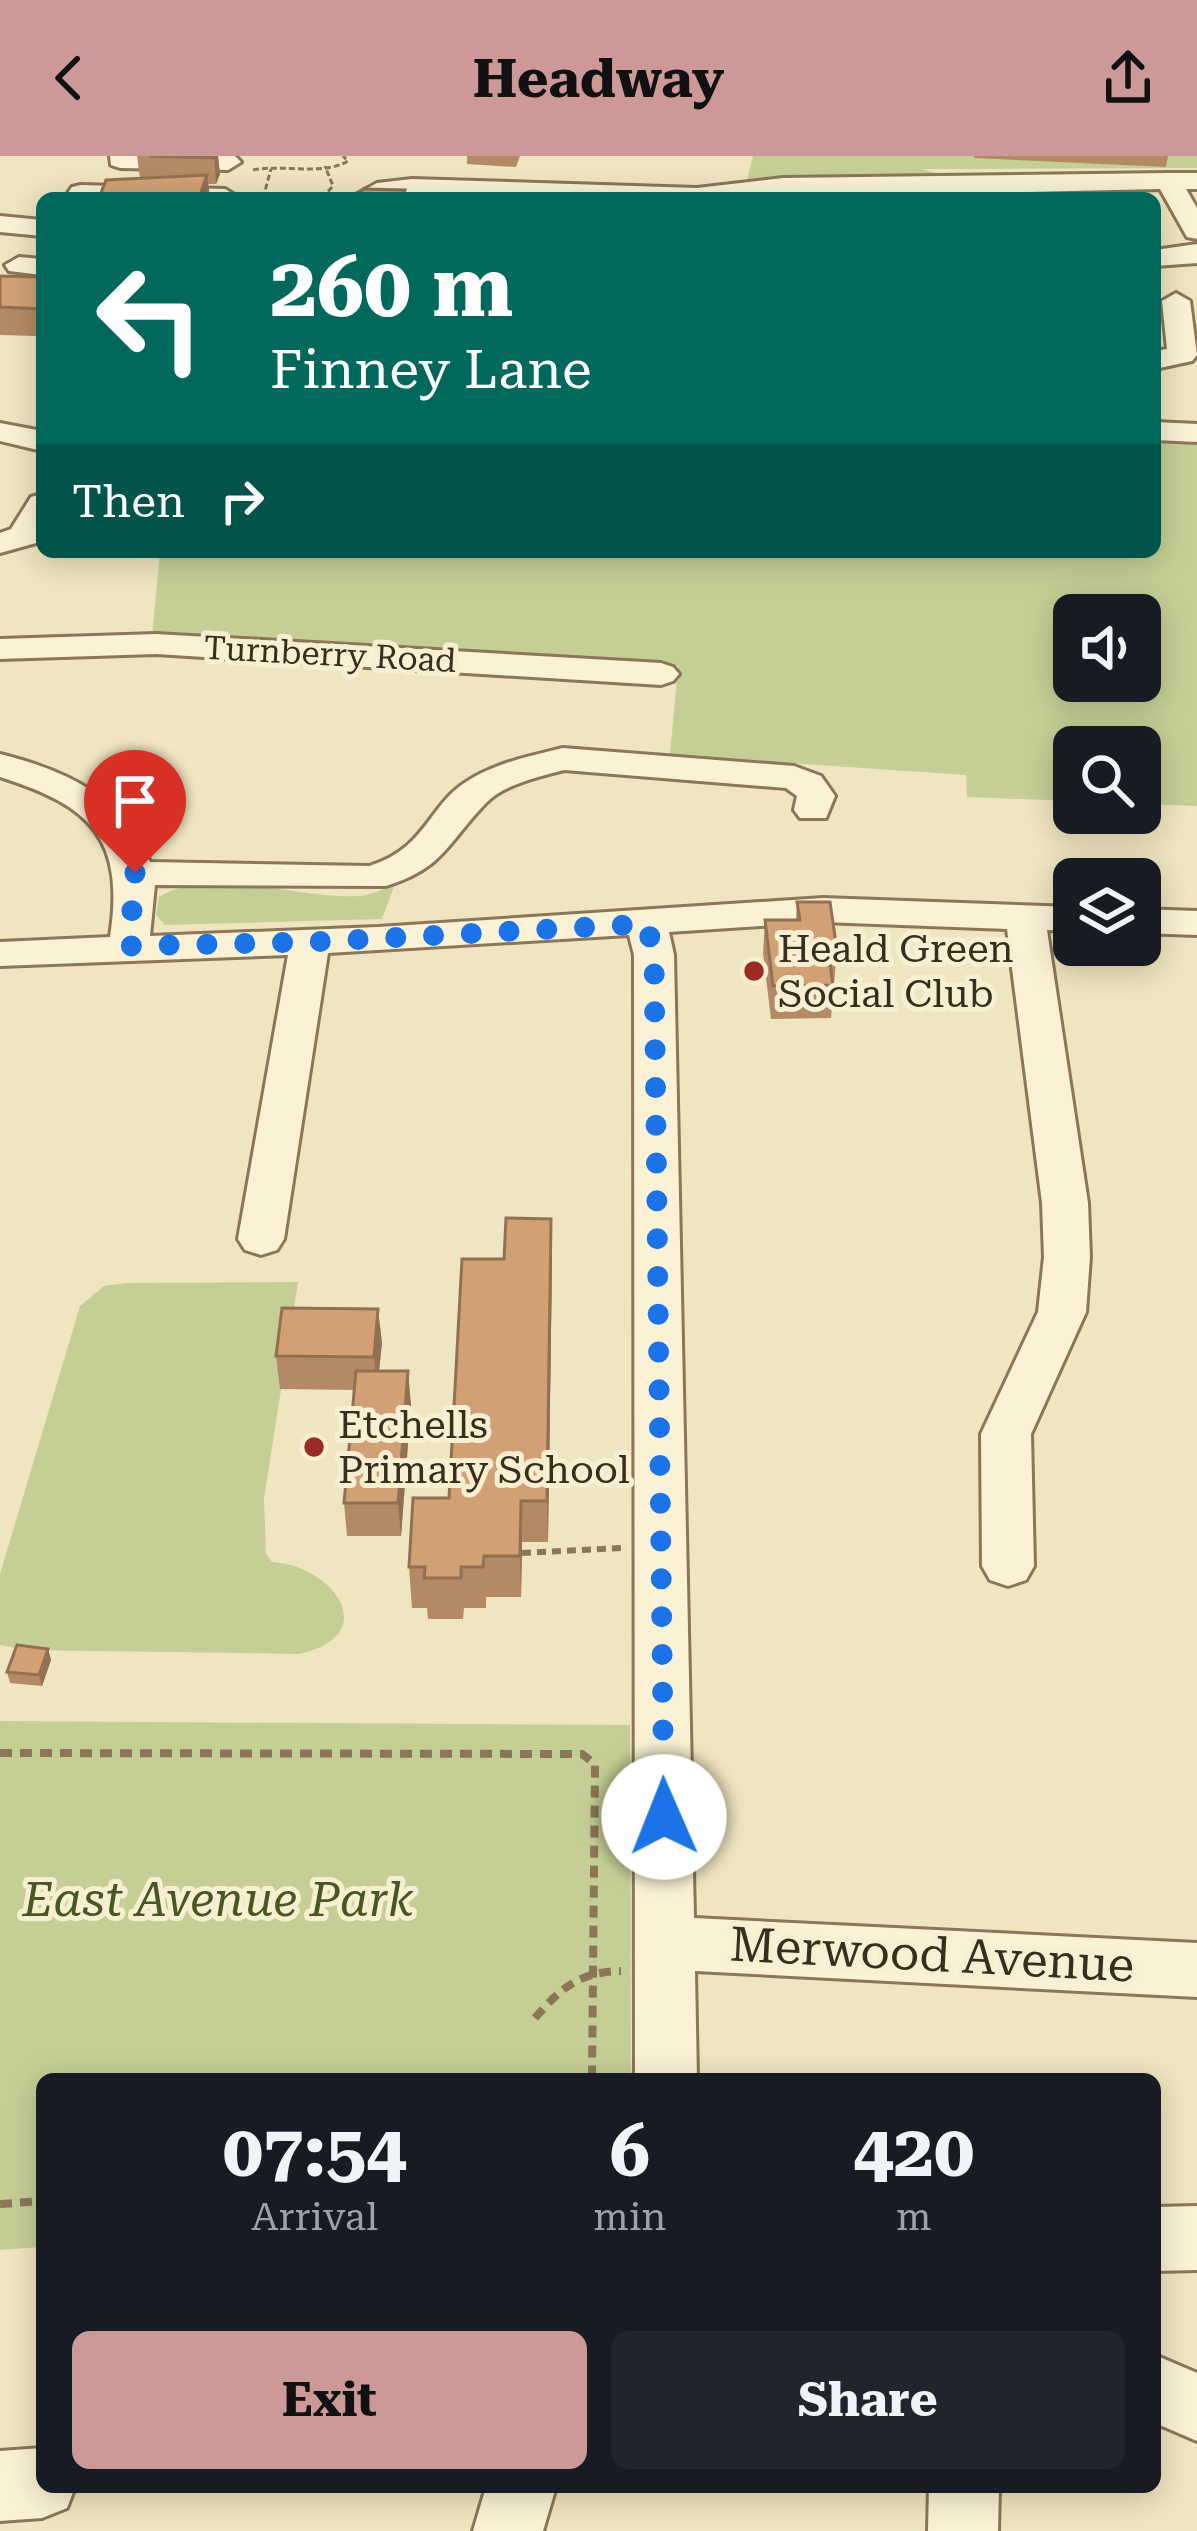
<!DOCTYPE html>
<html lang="en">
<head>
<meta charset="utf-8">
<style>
  :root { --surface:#171b24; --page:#20242c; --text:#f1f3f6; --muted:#9ea1a6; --accent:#cc9998 }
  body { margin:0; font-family:"Roboto Serif",serif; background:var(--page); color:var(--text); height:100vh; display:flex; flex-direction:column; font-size:45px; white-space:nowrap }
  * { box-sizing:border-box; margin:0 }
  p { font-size:39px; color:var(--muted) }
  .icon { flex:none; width:66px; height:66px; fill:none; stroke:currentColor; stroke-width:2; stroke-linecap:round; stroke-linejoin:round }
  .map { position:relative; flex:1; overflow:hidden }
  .sheet { position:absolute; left:36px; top:1917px; width:1125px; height:420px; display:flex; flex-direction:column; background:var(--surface); border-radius:18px; box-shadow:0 6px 30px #0003 }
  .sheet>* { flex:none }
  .hud { position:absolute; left:36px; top:36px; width:1125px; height:366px; border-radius:18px; box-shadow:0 6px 30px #0003; background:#00695c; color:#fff; overflow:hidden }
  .controls { position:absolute; left:1053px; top:438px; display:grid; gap:24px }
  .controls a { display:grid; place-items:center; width:108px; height:108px; border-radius:18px; background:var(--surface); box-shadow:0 6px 30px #0003; font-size:60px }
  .pin { position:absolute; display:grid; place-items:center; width:102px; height:102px; color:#fff; margin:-123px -51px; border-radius:50% 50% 50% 0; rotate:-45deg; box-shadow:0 0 12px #0007 }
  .pin .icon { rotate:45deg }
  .me { position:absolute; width:132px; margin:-66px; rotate:359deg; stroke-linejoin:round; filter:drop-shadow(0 0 9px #0008) }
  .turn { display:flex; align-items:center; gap:42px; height:252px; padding:0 36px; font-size:54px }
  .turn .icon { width:156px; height:156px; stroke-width:2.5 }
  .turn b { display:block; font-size:84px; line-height:102px }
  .then { display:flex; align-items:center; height:114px; padding:0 36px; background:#0003; gap:24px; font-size:45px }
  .eta { display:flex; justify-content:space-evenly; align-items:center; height:204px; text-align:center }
  .eta b { font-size:72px; font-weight:700; line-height:84px }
  .button { display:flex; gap:24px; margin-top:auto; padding:24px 36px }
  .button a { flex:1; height:138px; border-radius:18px; background:var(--accent); color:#111; font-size:48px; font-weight:700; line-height:138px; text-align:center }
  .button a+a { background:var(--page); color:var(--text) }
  header { display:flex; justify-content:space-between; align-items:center; height:156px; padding:0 36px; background:var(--accent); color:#111; font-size:54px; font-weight:700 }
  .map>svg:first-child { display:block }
</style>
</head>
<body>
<header><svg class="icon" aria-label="back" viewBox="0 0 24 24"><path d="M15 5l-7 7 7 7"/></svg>Headway<svg class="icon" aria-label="share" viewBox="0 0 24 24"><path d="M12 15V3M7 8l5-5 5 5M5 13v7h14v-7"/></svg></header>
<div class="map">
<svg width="1197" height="2375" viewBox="0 0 1197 2375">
  <rect width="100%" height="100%" fill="#f0e5c1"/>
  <!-- green -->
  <g fill="#c5cf95" fill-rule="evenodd">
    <polygon points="753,0 1197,0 1197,12 922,13 940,18 747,24"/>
    <path d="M1155,282L1197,284V650L1140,648V591H1074V645L967,641L966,619L670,599L678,510L152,481L160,396H629L725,401L726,396H1155ZM1074,459H1140V525H1074Z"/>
    <path d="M395,728L382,763L165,769L156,759L159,741C208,709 303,744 359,740C371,739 384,733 395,728Z"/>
    <path d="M298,1126L264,1342L266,1398L272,1406C335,1410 383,1480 299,1498L25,1494L0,1489V1418L80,1150L104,1130L126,1127Z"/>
    <polygon points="0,1565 630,1569 631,1923 42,1923 42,2091 0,2094"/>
  </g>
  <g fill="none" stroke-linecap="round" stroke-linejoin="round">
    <!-- minor casing -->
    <g stroke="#8b7658" stroke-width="6">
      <g id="minor">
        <polygon points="110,0 235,0 241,6 228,14 120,12 111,9"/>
        <polygon points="1168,17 1197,17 1197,33 1186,33 1197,52 1197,83 1187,81 1160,33 747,42 350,42 377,27 412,23 697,32 783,22"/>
        <polygon points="81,29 225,33 238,41 71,42 68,37 72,31"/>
        <polygon points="0,60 42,64 42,80 0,76"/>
        <polygon points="1197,88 1197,107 1155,110 1155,94"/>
        <polygon points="19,101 42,103 42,119 9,115 5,109"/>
        <polygon points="1176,137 1190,145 1197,199 1192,205 1155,213 1155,195 1167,193 1162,145"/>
        <polygon points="1155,266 1197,268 1197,286 1155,284"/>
        <polygon points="0,267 42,275 42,295 0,285"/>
        <polygon points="42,338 42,377 36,387 0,397 0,377 11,373 31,341"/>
        <polygon points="156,478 661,507 673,511 679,518 673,525 661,529 156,498 0,503 0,483"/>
        <path d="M563,592L794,610L821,620L835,640L826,662H800L794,654L797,640L786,632L564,614C539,621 504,628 486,647C447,687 444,712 386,730L155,729L150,780L378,771L823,742L1074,751V775L1047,774L1088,1047L1090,1101L1086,1156L1031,1278L1034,1410L1026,1424L1008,1430L990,1424L982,1410L981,1278L1038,1156L1044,1101L1042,1047L1007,773L823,766L669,776L674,799L694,1762L1197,1787V1841L695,1815L697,1923H635L634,799L629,779L328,797L284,1083L277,1094L261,1099L245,1094L238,1083L288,799L0,810V786L110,781C125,683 92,650 0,621V598C64,614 124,640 150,706L369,710C426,693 428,650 466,626C495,607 530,600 563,592Z"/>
        <polygon points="1140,753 1197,755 1197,779 1140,777"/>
        <polygon points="1197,2050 1197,2114 1155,2115 1155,2051"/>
        <polygon points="1155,2199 1197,2217 1197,2285 1155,2267"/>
        <polygon points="42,2292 42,2331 75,2331 67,2352 42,2362 0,2365 0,2295"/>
        <polygon points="486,2331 556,2331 543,2375 473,2375"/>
        <polygon points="929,2331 999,2331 998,2375 928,2375"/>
      </g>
    </g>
    <!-- path-far2 -->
    <g stroke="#8b7658" stroke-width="3" stroke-dasharray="6 3" stroke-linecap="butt">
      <path d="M253,14C283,8 323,20 348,5L343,0"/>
      <polyline points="263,42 271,13"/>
      <polyline points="322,42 333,30 325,10"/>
    </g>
    <!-- path-far1 -->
    <polyline stroke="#8b7658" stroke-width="6" stroke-dasharray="9 6" stroke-linecap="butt" points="522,1397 621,1392"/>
    <!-- path -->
    <g stroke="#8b7658" stroke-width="8" stroke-dasharray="12 8" stroke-linecap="butt">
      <polyline points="0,1597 582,1598 595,1608 592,1923"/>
      <path d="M535,1862C561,1832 579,1816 621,1815"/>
      <polyline points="0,2048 42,2045"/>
    </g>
    <!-- minor -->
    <use href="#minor" fill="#fbf2d5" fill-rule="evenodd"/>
  </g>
  <!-- wall -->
  <g fill="#b48a65">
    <polygon points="137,0 218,0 220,18 216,28 208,28 210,42 99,42 140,22"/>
    <polygon points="467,0 520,0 516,11 467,8"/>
    <polygon points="974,0 1168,0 1166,11 974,2"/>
    <polygon points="42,113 42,203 40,203 36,180 0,179 0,120 38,121"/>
    <polygon points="797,746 837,794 831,862 771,863 763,797 765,764 796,764"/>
    <polygon points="552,1105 548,1386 522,1386 521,1441 486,1441 486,1452 464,1452 463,1463 428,1463 427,1452 412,1452 409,1411 449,1342"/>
    <polygon points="382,1186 379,1215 411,1248 401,1380 347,1380 344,1347 355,1234 280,1233 276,1200"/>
    <polygon points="48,1493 51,1504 42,1530 10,1527 7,1516"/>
  </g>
  <!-- shaded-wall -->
  <g fill="#927152">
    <polygon points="214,0 218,0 220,18 216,28"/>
    <polygon points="207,19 210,42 199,42"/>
    <polygon points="1161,162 1156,190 1155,192 1155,171"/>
    <polygon points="551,1063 552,1105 548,1386 547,1345"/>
    <polygon points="378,1153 382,1186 377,1234 374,1201"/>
    <polygon points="408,1215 411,1248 401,1380 398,1347"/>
    <polygon points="521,1345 522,1386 521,1441 520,1400"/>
    <polygon points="48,1493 51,1504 42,1530 39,1519"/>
  </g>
  <!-- building -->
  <g fill="#d1a175" stroke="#927152" stroke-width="3">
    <polygon points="149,0 214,0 214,2"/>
    <polygon points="207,19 199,42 99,42 106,24"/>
    <polygon points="363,33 405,34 402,42 358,42"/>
    <polygon points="42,113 42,153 0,151 0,120 38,121"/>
    <polygon points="1155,131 1158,131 1161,162 1155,169"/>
    <polygon points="797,746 830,746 837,794 828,795 833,829 773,830 765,764 800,764"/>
    <polygon points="506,1062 551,1063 547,1345 521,1345 520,1400 484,1400 483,1411 461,1411 461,1422 424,1422 425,1411 409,1411 413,1342 449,1342 462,1103 504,1103"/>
    <polygon points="282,1152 378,1153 374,1201 276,1200"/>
    <polygon points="356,1215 408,1215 398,1347 344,1347"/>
    <polygon points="17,1489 48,1493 39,1519 7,1516"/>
  </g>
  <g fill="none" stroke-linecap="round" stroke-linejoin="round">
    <!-- route -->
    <polyline stroke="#1a73e8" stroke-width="21" stroke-dasharray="0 37.8" points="135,717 129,790 310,786 647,768 654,800 664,1661"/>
  </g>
  <!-- markers -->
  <g fill="#9e2a24" stroke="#f7efd1" stroke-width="4.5">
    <circle cx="754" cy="815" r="12"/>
    <circle cx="314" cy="1291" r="12"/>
  </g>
  <g text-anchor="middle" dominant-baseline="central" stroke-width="10" stroke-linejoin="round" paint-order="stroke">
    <!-- far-street labels -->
    <g font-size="33" fill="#3a2d1d" stroke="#f7efd1">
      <text transform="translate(330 498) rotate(3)">Turnberry Road</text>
    </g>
    <!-- poi labels -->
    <g font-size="39" fill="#3a2d1d" stroke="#f7efd1" text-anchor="start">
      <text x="778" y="793">Heald Green<tspan x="778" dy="45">Social Club</tspan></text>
      <text x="338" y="1269">Etchells<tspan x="338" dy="45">Primary School</tspan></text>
    </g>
    <!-- near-park labels -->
    <g font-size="48" font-style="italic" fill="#475822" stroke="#f7efd1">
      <text x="218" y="1744">East Avenue Park</text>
    </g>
    <!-- near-street labels -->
    <g font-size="48" fill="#3a2d1d" stroke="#f7efd1">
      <text transform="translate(932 1799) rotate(3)">Merwood Avenue</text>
    </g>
  </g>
</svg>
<div class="controls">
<a><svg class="icon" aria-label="sound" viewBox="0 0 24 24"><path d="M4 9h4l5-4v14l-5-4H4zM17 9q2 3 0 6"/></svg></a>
<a><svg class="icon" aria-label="search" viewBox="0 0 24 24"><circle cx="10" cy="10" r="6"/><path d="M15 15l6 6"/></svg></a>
<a><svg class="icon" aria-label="layers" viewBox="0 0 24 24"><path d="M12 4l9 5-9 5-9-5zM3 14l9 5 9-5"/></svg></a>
</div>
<div class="pin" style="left:135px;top:717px;background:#d93025"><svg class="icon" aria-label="arrive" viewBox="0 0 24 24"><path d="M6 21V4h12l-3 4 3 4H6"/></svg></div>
<svg class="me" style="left:664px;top:1661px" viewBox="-20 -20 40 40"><circle r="19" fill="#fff"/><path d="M0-13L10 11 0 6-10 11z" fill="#1a73e8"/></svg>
<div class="hud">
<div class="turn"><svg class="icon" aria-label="left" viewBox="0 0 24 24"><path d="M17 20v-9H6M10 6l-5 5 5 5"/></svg><div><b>260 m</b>Finney Lane</div></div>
<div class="then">Then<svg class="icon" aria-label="right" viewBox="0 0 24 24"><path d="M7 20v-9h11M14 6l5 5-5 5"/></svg></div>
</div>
<section class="sheet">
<div class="eta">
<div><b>07:54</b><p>Arrival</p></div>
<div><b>6</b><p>min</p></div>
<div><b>420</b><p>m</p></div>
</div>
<div class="button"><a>Exit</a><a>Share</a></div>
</section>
</div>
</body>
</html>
